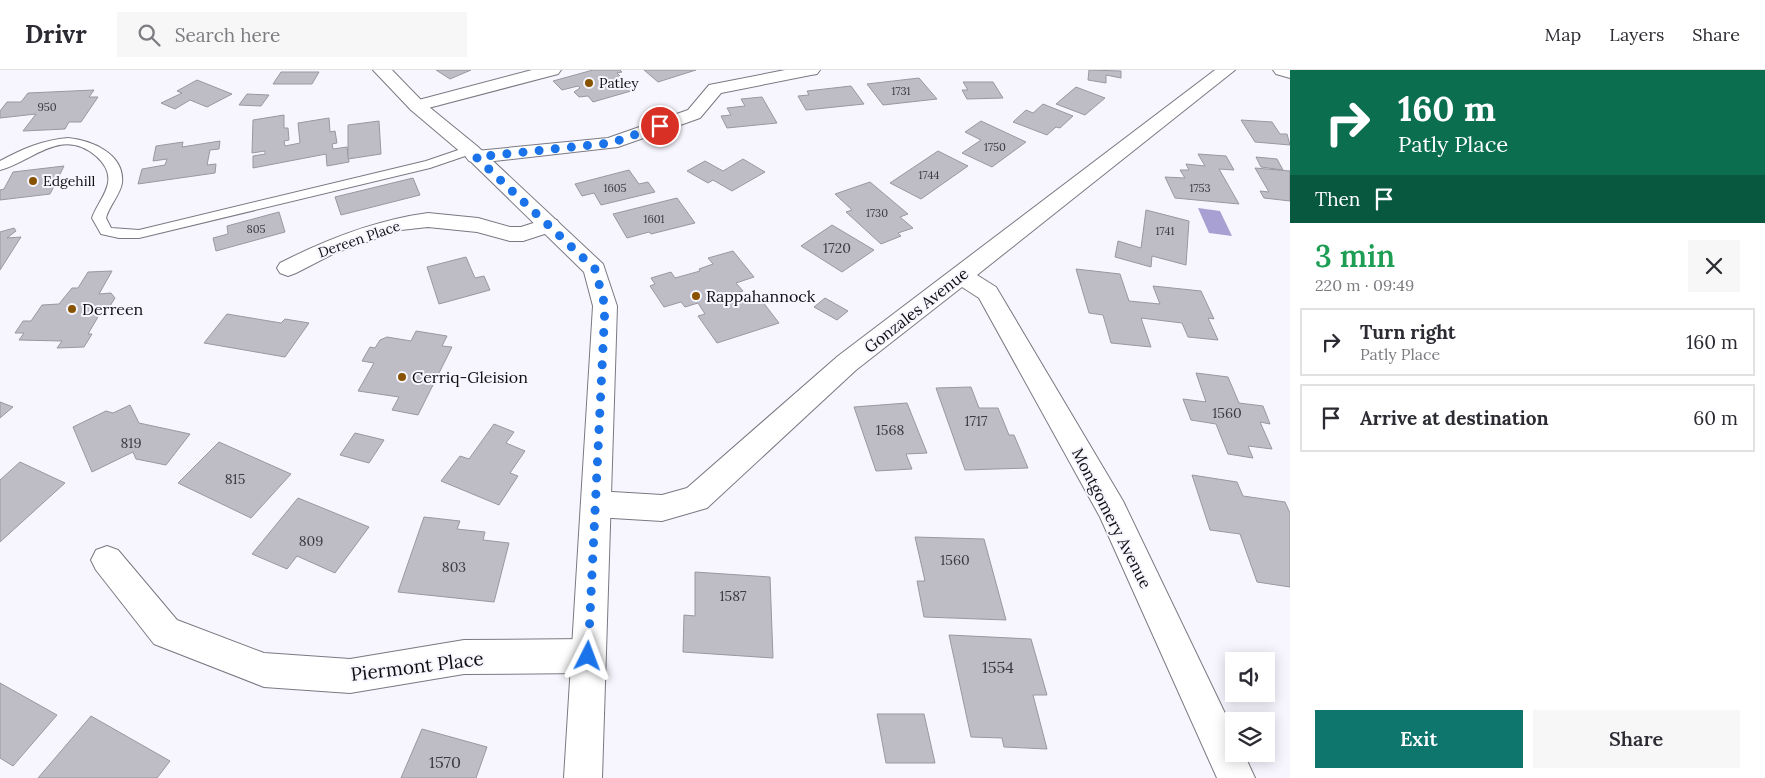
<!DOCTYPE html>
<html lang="en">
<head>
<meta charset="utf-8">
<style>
  :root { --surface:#fff; --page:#f7f7f7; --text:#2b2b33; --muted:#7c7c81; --line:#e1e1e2; --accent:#0f766e }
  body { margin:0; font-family:Lora,serif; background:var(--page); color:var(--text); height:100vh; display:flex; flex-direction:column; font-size:19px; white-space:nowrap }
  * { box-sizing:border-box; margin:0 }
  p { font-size:16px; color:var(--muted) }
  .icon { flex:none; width:28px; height:28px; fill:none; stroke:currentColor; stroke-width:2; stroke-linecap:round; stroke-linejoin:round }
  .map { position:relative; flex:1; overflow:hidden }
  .side { display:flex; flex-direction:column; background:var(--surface); width:475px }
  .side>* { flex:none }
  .hud { background:#0b6e4f; color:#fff; overflow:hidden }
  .controls { position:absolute; left:1225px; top:582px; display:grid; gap:10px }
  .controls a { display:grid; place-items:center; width:50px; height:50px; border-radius:0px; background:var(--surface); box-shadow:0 2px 12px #0003; font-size:25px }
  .pin { position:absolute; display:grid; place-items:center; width:42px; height:42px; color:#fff; margin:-21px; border:2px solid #fff; border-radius:50%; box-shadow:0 1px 5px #0007 }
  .me { position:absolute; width:55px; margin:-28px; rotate:3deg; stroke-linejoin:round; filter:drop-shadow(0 0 4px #0008) }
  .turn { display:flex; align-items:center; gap:18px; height:105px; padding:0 25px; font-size:22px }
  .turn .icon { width:65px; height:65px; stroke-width:2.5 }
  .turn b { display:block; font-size:35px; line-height:42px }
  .then { display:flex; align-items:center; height:48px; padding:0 25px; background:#0003; gap:10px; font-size:19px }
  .round { display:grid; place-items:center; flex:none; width:52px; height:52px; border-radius:0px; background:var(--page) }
  .head { display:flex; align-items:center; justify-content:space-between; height:85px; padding:0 25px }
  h1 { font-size:30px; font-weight:600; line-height:38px; color:#1e9e55 }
  .action { display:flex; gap:10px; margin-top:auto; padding:10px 25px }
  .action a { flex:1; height:58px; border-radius:0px; background:var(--accent); color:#fff; font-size:20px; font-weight:600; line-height:58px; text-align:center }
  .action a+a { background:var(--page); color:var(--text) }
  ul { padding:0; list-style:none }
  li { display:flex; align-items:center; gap:15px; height:68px; margin:0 10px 8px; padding:0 15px; border:2px solid var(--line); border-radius:0px }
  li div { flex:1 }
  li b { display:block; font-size:19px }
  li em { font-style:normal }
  header { display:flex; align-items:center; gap:30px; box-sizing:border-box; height:70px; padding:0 25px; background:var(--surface); border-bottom:1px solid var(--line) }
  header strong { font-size:24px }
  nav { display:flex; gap:28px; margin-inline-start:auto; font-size:18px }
  .search { width:350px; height:45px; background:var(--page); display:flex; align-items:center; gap:12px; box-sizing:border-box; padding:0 18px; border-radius:0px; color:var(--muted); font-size:19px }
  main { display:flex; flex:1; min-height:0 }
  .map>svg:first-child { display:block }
</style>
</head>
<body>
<header>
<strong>Drivr</strong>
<div class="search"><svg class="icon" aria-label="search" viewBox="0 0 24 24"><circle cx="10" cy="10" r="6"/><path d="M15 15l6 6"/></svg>Search here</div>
<nav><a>Map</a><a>Layers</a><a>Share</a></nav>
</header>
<main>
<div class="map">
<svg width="1290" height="708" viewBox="0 0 1290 708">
  <rect width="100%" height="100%" fill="#f7f6fe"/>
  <!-- water -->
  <polygon fill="#a8a0d2" points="1198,138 1220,141 1232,166 1209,163"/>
  <!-- building -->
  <g fill="#bebdc6" stroke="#9998a0">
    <polygon points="436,0 471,0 450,9"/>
    <polygon points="593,0 620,0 622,2 617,3 622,8 619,9 631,21 593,32 588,26 579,27 574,22 580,18 578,16 562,20 553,11"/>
    <polygon points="644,0 696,0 658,12"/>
    <polygon points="1089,0 1121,1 1121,8 1106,5 1106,13 1088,10"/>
    <polygon points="281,2 319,2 312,14 273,14"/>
    <polygon points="919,8 937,29 883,35 867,14"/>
    <polygon points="197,10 232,24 207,37 190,30 175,39 161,33 182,23 177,21"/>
    <polygon points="963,12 993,12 1003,28 967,29 962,20 968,20"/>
    <polygon points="851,16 864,34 806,40 798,26 809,25 807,21"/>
    <polygon points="1076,17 1105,28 1085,45 1056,34"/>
    <polygon points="94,20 89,27 98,27 81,52 69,52 65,59 23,61 36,44 0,48 0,41 7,32 21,32 28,23"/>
    <polygon points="247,24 269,25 261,36 239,35"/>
    <polygon points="762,27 777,53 727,58 721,46 731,45 727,38 745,36 741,29"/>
    <polygon points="1043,34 1073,46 1060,58 1056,57 1047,65 1013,52 1026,40 1033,43"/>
    <polygon points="284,45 284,58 288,58 289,70 284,71 285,76 300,73 298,53 329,48 330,62 335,61 337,73 332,74 333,79 347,77 349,92 327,96 326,84 253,98 253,86 265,84 265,81 252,83 253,50"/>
    <polygon points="1241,50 1272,52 1280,64 1287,64 1290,75 1255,72"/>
    <polygon points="379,51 381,84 348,89 348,55"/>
    <polygon points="981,51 1026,72 992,97 962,83 981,70 965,62"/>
    <polygon points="220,71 219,79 210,80 207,95 216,94 215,103 138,114 142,99 165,95 167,89 153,91 156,76 183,72 182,77"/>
    <polygon points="938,81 968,96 921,129 890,113"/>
    <polygon points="1198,84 1226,86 1234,100 1219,99 1239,134 1175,128 1165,107 1185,108 1180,100 1189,100 1186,94 1205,96"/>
    <polygon points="1256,87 1277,89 1283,100 1261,97"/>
    <polygon points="743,89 765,102 732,121 713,110 708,113 687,101 705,91 723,101"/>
    <polygon points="64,96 50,124 0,130 0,120 4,119 13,102"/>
    <polygon points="1255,98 1290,101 1290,131 1264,128 1260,121 1269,122"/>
    <polygon points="629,100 639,114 648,112 655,122 601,135 594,123 582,126 575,114"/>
    <polygon points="413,108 420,125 341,145 335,127"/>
    <polygon points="870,112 908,144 900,147 913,158 898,163 901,166 881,174 846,142 852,140 835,124"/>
    <polygon points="677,128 695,153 651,164 649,162 627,168 613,144"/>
    <polygon points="1146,140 1189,151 1186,195 1152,186 1151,197 1115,187 1118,171 1141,178"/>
    <polygon points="279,142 285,162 216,181 213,168 228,164 227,156"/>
    <polygon points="832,155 874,180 842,202 801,176"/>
    <polygon points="14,158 16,161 7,168 21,167 0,200 0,162"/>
    <polygon points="733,181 754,207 736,213 743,221 733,224 740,233 759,227 779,253 717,273 698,246 705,244 698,233 685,237 681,232 664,237 650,216 655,214 651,208 671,202 675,208 700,201 699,199 713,194 708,188"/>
    <polygon points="466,187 475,208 484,206 490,220 439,234 427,197"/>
    <polygon points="1076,199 1120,204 1129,231 1160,234 1153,216 1201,221 1214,249 1208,248 1218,270 1188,267 1182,253 1141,248 1151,277 1111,273 1103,245 1089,243"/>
    <polygon points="112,201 99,224 111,223 115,228 110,236 102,240 88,264 92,264 84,277 57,278 62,271 19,270 24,263 15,263 23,251 31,251 42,235 59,234 72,218 78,218 88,202"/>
    <polygon points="825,228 848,241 837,250 814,237"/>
    <polygon points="227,244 281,253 285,249 309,253 285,287 204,273"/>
    <polygon points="416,261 447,266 442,276 452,277 418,345 392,340 399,327 358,321 374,293 362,291 370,277 375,278 380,270 387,267 411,271"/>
    <polygon points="1196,303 1228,307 1239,333 1263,336 1270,354 1260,352 1272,379 1248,376 1253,388 1228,384 1216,354 1191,350 1183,329 1206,332"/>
    <polygon points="971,317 979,338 998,338 1009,365 1014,365 1028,398 965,400 936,318"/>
    <polygon points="0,332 13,337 0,348"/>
    <polygon points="907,333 927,383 906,384 912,399 876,401 854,337"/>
    <polygon points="130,335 139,353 190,364 166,395 136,389 133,382 92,402 73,357 106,341 113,343"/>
    <polygon points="494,354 514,362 506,373 525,381 510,403 518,406 499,435 441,411 460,386 469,389"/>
    <polygon points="355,363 384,370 369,393 340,385"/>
    <polygon points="219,372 291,404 251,448 178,413"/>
    <polygon points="20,392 65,413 0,472 0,410"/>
    <polygon points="1192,405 1237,412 1243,426 1285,432 1290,443 1290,517 1257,512 1240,464 1210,460"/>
    <polygon points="298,428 369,457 335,503 297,486 287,499 252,484"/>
    <polygon points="424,447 460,451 457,459 485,462 483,470 509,473 494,532 398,522"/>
    <polygon points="915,467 984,469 1006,550 924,547 917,511 925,511"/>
    <polygon points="695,502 770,507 773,588 683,582 684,545 695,546"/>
    <polygon points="949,565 1031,569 1047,625 1033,625 1047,679 1004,677 1002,668 971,667"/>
    <polygon points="0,613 57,645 13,696 0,688"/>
    <polygon points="877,644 924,644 935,693 886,693"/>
    <polygon points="91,646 170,691 157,708 38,708"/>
    <polygon points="422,659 487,677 476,708 401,708"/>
  </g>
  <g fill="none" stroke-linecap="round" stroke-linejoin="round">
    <!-- lane casing -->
    <g stroke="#7a7982" stroke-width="2">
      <path id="lane" d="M68,68C90,70 125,83 122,113C120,125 109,136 106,148L111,158L139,160L426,91L470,76L476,80L474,83L430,98L139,168H119L101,164L92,148C96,136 106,125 108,113C110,102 104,93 96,86C61,56 32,92 0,100V91C22,79 43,70 68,68Z"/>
    </g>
    <!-- street casing -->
    <g stroke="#7a7982" stroke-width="2">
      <g id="street">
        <polygon points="532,0 561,0 558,4 417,41 411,40 408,36 411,32"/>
        <polygon points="785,0 820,0 817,4 811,5 721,23 700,48 618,77 476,93 469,91 466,87 469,83 476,81 608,68 688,40 709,15"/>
        <polygon points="1215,0 1235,0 977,205 996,217 1123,431 1234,662 1234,684 1244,684 1255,708 1217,708 1100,447 979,228 962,217 856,300 707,438 662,451 596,447 585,443 581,434 585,425 596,421 662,425 687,418 838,286"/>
        <polygon points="1273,0 1290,0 1290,8 1276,4"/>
        <path d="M428,143L478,148L510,157H521L549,148L557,150L560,155L557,160L523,171H510L477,162L428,157L401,160L335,183L296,203L288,206L280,203L277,198L280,193C327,169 376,150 428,143Z"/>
        <polygon points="107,476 118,480 177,550 264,583 350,589 464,570 588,569 600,574 605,586 600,598 588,603 464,604 350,623 264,617 154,574 96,500 91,490 96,480"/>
      </g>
    </g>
    <!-- secondary casing -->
    <g stroke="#7a7982" stroke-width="2">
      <polygon id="secondary" points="373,0 392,0 423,32 477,76 603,194 617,236 602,708 564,708 593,236 584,202 463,84 411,40"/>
    </g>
    <!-- lane -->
    <use href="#lane" fill="#fff" fill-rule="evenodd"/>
    <!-- street -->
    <use href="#street" fill="#fff" fill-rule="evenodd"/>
    <!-- secondary -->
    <use href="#secondary" fill="#fff" fill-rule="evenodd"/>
  </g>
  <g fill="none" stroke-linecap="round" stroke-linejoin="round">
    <!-- route -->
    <polyline stroke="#1a73e8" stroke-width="9" stroke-dasharray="0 16.2" points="588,586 605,236 595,199 476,87 611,73 660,56"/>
  </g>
  <!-- markers -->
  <g fill="#885300" stroke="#f7f6fe" stroke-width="2">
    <circle cx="589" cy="13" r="5"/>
    <circle cx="33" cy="111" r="5"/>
    <circle cx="696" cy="226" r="5"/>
    <circle cx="72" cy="239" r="5"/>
    <circle cx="402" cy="307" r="5"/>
  </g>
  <g text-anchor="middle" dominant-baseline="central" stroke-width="4" stroke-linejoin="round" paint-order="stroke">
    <!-- far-number labels -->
    <g font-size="11" fill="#3b3a3f">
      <text x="901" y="21">1731</text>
      <text x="47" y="37">950</text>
      <text x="995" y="77">1750</text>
      <text x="929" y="105">1744</text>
      <text x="615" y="118">1605</text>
      <text x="1200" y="118">1753</text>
      <text x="877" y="143">1730</text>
      <text x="654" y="149">1601</text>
      <text x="256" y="159">805</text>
      <text x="1165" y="161">1741</text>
    </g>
    <!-- far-poi labels -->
    <g font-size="14" fill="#0f0f12" stroke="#f7f6fe" text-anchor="start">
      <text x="599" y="13">Patley</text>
      <text x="43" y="111">Edgehill</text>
    </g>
    <!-- far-street labels -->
    <g font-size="14" fill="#0f0f12" stroke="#f7f6fe">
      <text transform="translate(359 169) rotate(-19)">Dereen Place</text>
    </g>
    <!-- number labels -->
    <g font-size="14" fill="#3b3a3f">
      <text x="837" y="178">1720</text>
      <text x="1227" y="343">1560</text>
      <text x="976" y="351">1717</text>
      <text x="890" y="360">1568</text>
      <text x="131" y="373">819</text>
      <text x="235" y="409">815</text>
      <text x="311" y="471">809</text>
      <text x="955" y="490">1560</text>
      <text x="454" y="497">803</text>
      <text x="733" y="526">1587</text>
    </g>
    <!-- poi labels -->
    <g font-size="16" fill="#0f0f12" stroke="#f7f6fe" text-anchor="start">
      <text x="706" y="226">Rappahannock</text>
      <text x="82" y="239">Derreen</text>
      <text x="412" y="307">Cerriq-Gleision</text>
    </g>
    <!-- street labels -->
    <g font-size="16" fill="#0f0f12" stroke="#f7f6fe">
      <text transform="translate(916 240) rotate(-38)">Gonzales Avenue</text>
      <text transform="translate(1112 448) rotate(63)">Montgomery Avenue</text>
    </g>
    <!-- near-number labels -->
    <g font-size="16" fill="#3b3a3f">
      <text x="998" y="597">1554</text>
      <text x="445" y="692">1570</text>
    </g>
    <!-- near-street labels -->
    <g font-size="19" fill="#0f0f12" stroke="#f7f6fe">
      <text transform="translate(417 596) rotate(-7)">Piermont Place</text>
    </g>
  </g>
</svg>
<div class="controls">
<a><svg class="icon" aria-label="sound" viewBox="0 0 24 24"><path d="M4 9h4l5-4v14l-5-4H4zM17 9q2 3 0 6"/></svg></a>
<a><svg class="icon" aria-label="layers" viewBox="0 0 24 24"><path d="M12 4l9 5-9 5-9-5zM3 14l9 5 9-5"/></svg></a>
</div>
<div class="pin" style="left:660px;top:56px;background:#d93025"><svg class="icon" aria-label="arrive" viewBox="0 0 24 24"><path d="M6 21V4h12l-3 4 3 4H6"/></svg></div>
<svg class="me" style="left:588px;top:586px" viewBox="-20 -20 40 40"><path d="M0-17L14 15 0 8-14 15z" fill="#1a73e8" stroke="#fff" stroke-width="4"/></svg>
</div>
<section class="side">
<div class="hud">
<div class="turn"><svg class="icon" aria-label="right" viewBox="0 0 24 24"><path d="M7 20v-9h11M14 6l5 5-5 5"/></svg><div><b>160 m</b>Patly Place</div></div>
<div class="then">Then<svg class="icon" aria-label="arrive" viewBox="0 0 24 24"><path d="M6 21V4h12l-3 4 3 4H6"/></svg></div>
</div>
<div class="head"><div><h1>3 min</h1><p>220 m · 09:49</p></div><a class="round"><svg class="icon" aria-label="close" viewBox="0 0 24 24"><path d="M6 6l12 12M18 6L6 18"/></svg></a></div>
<ul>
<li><svg class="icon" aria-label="right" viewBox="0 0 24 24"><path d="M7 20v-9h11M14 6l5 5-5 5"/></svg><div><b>Turn right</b><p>Patly Place</p></div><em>160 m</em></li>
<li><svg class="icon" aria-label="arrive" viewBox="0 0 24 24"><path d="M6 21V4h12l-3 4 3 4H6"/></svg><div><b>Arrive at destination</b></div><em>60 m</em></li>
</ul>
<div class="action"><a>Exit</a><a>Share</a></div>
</section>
</main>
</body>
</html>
